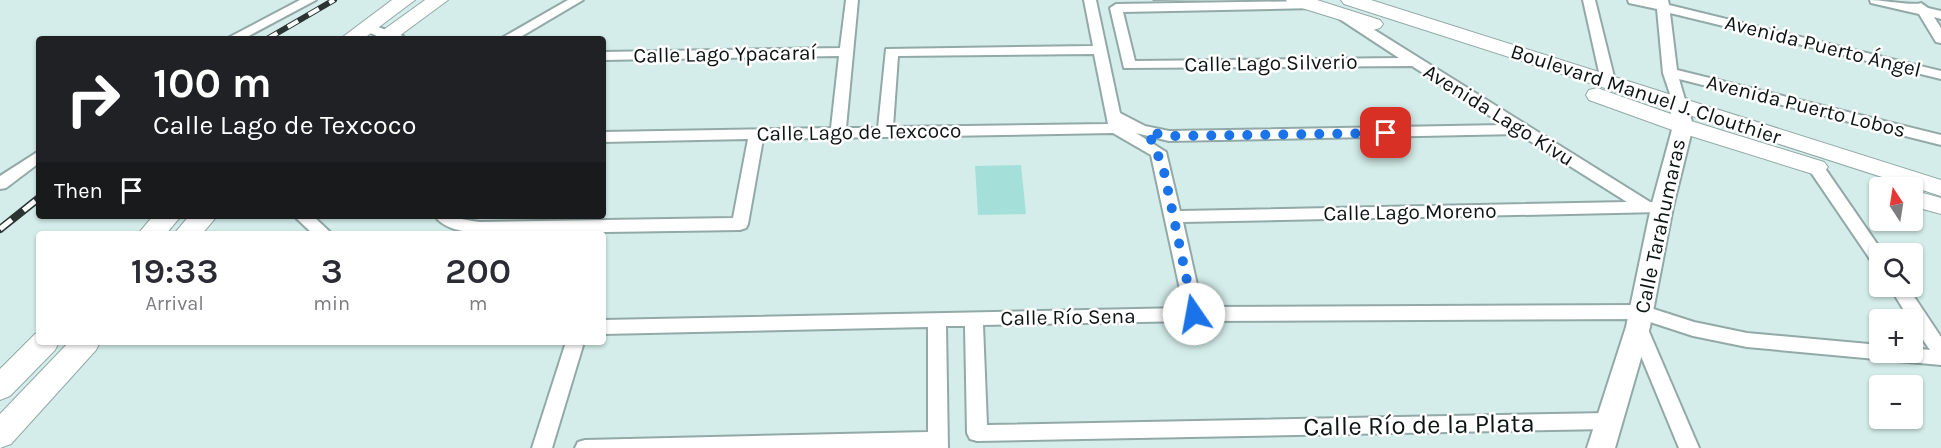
<!DOCTYPE html>
<html lang="en">
<head>
<meta charset="utf-8">
<style>
  :root { --surface:#fff; --page:#f7f7f7; --text:#2b2b33; --muted:#7c7c81 }
  body { margin:0; font-family:Karla,sans-serif; background:var(--page); color:var(--text); height:100vh; display:flex; flex-direction:column; font-size:22px; white-space:nowrap }
  * { box-sizing:border-box; margin:0 }
  p { font-size:20px; color:var(--muted) }
  .icon { flex:none; width:33px; height:33px; fill:none; stroke:currentColor; stroke-width:2; stroke-linecap:round; stroke-linejoin:round }
  .map { position:relative; flex:1; overflow:hidden }
  .panel { position:absolute; left:36px; top:231px; width:570px; height:114px; display:flex; flex-direction:column; background:var(--surface); border-radius:6px; box-shadow:0 2px 4px #0004 }
  .panel>* { flex:none }
  .guide { position:absolute; left:36px; top:36px; width:570px; height:183px; border-radius:6px; box-shadow:0 2px 4px #0004; background:#202124; color:#fff; overflow:hidden }
  .needle { width:39px; rotate:348deg }
  .fabs { position:absolute; left:1869px; top:177px; display:grid; gap:12px }
  .fabs a { display:grid; place-items:center; width:54px; height:54px; border-radius:6px; background:var(--surface); box-shadow:0 2px 4px #0004; font-size:30px }
  .pin { position:absolute; display:grid; place-items:center; width:51px; height:51px; color:#fff; margin:-26px; border-radius:12px; box-shadow:0 3px 9px #0006 }
  .me { position:absolute; width:66px; margin:-33px; rotate:348deg; stroke-linejoin:round; filter:drop-shadow(0 0 4px #0008) }
  .turn { display:flex; align-items:center; gap:21px; height:126px; padding:0 18px; font-size:27px }
  .turn .icon { width:78px; height:78px; stroke-width:2.5 }
  .turn b { display:block; font-size:42px; line-height:51px }
  .then { display:flex; align-items:center; height:57px; padding:0 18px; background:#0003; gap:12px; font-size:22px }
  .eta { display:flex; justify-content:space-evenly; align-items:center; height:102px; text-align:center }
  .eta b { font-size:36px; font-weight:600; line-height:42px }
  .map>svg:first-child { display:block }
</style>
</head>
<body>
<div class="map">
<svg width="1941" height="448" viewBox="0 0 1941 448">
  <rect width="100%" height="100%" fill="#d4edea"/>
  <!-- green -->
  <polygon fill="#a4dfda" points="1021,165 1026,214 978,215 975,166"/>
  <g fill="none" stroke-linecap="round" stroke-linejoin="round">
    <!-- street casing -->
    <g stroke="#92a9a7" stroke-width="4">
      <g id="street">
        <polygon points="300,0 316,0 243,39 226,39"/>
        <polygon points="568,0 583,0 517,39 500,39"/>
        <path d="M846,0H858L846,128H878L886,49L1093,46L1084,0H1096L1120,113L1145,126L1169,131L1504,125L1412,66L1124,68L1110,8L1116,4L1311,1L1317,5L1316,8L1123,12L1135,61L1399,58L1332,14L1334,11H1344L1650,202L1668,203L1670,207L1668,211L1662,212L1183,222L1202,307L1641,305L1694,322L1747,333L1880,345V352H1912V348L1930,350L1912,324V320H1910L1889,286H1907L1941,337V365L1747,347L1693,336L1641,319L1194,321L983,325L987,425L1608,413L1615,415L1618,421L1615,427L1608,429L977,441L970,439L967,433L965,326H946L948,448H575L578,442L585,440L928,432V327L603,334V320L1184,308L1151,155L1113,133L763,139L748,224L746,228L740,230L480,234C465,231 444,230 435,216C453,216 463,220 480,222L733,218L748,139L603,142V132L831,128L839,56L603,60V52L840,48ZM1094,54L1108,124L893,127L898,56ZM1136,133L1169,141L1519,134L1627,202L1180,211L1166,152Z"/>
        <polygon points="1583,0 1595,0 1615,81 1613,84 1603,84 1601,81"/>
        <polygon points="1628,0 1668,0 1669,5 1941,71 1941,79 1670,13 1677,70 1941,135 1941,145 1679,79 1686,103 1684,106 1674,106 1663,73 1657,9 1629,3"/>
        <path d="M1870,0C1882,0 1913,6 1921,3L1928,8L1941,11V19L1934,17L1941,28V43L1936,42L1919,14L1871,3Z"/>
        <polygon points="367,23 403,36 405,39 386,39 362,30 360,27"/>
        <polygon points="39,151 39,163 6,188 0,189 0,176"/>
        <polygon points="1816,163 1822,164 1884,254 1880,254 1880,267 1874,265 1808,168"/>
        <polygon points="294,216 313,216 332,234 313,234"/>
        <polygon points="1638,320 1644,322 1647,327 1699,448 1679,448 1629,327 1632,322"/>
        <polygon points="566,342 584,342 552,448 532,448"/>
      </g>
    </g>
    <!-- secondary casing -->
    <g stroke="#92a9a7" stroke-width="4">
      <polygon id="secondary" points="1679,97 1686,99 1693,126 1673,207 1650,327 1615,448 1587,448 1626,327 1651,207 1673,126 1669,103 1672,99"/>
    </g>
    <!-- primary casing -->
    <g stroke="#92a9a7" stroke-width="2">
      <g id="primary">
        <polygon points="392,0 415,0 363,39 340,39"/>
        <polygon points="425,0 448,0 395,39 371,39"/>
        <polygon points="1286,0 1317,0 1380,20 1383,24 1380,28 1373,30 1289,4"/>
        <polygon points="1341,0 1371,0 1941,180 1941,196 1344,4"/>
        <polygon points="1597,88 1691,121 1824,162 1828,167 1824,172 1816,175 1675,131 1589,100 1586,95 1589,90"/>
        <polygon points="1912,190 1941,198 1941,214 1912,206"/>
        <polygon points="153,216 181,216 166,234 138,234"/>
        <polygon points="189,216 217,216 202,234 174,234"/>
        <polygon points="39,333 39,342 59,342 55,350 10,396 0,400 0,369 35,334"/>
        <polygon points="69,342 100,342 96,350 11,444 0,448 0,414"/>
      </g>
    </g>
    <!-- street -->
    <use href="#street" fill="#fff" fill-rule="evenodd"/>
    <!-- secondary -->
    <use href="#secondary" fill="#fff" fill-rule="evenodd"/>
    <!-- primary -->
    <use href="#primary" fill="#fff" fill-rule="evenodd"/>
    <!-- rail-far1 casing -->
    <g stroke="#2a3433" stroke-width="6">
      <polyline id="rail-far1" points="267,39 334,0"/>
    </g>
    <!-- rail casing -->
    <g stroke="#2a3433" stroke-width="8">
      <polyline id="rail" points="0,229 39,198"/>
    </g>
    <!-- rail-far1 -->
    <use href="#rail-far1" stroke="#fff" stroke-width="4" stroke-dasharray="12" stroke-linecap="butt"/>
    <!-- rail -->
    <use href="#rail" stroke="#fff" stroke-width="5" stroke-dasharray="15" stroke-linecap="butt"/>
  </g>
  <!-- wall -->
  <polygon fill="#93a8a6" points="1152,0 1217,0 1153,1"/>
  <g fill="none" stroke-linecap="round" stroke-linejoin="round">
    <!-- route -->
    <polyline stroke="#1a73e8" stroke-width="10" stroke-dasharray="0 18" points="1194,314 1163,167 1148,132 1169,136 1386,133"/>
  </g>
  <g text-anchor="middle" dominant-baseline="central" stroke-width="5" stroke-linejoin="round" paint-order="stroke">
    <!-- street labels -->
    <g font-size="21" fill="#0d1514" stroke="#fff">
      <text transform="translate(1823 46) rotate(14)">Avenida Puerto Ángel</text>
      <text transform="translate(725 54) rotate(-1)">Calle Lago Ypacaraí</text>
      <text transform="translate(1271 63) rotate(-1)">Calle Lago Silverio</text>
      <text transform="translate(1646 94) rotate(18)">Boulevard Manuel J. Clouthier</text>
      <text transform="translate(1806 106) rotate(14)">Avenida Puerto Lobos</text>
      <text transform="translate(1499 115) rotate(32)">Avenida Lago Kivu</text>
      <text transform="translate(859 132) rotate(-1)">Calle Lago de Texcoco</text>
      <text transform="translate(1410 212) rotate(-1)">Calle Lago Moreno</text>
      <text transform="translate(1660 226) rotate(-78)">Calle Tarahumaras</text>
      <text transform="translate(1068 317) rotate(-1)">Calle Río Sena</text>
    </g>
    <!-- near-street labels -->
    <g font-size="26" fill="#0d1514" stroke="#fff">
      <text transform="translate(1419 425) rotate(-1)">Calle Río de la Plata</text>
    </g>
  </g>
</svg>
<div class="fabs">
<a><svg class="needle" viewBox="-14 -14 28 28"><path d="M0-13l5 13h-10z" fill="#e53935"/><path d="M0 13l5-13h-10z" fill="#7c7c81"/></svg></a>
<a><svg class="icon" aria-label="search" viewBox="0 0 24 24"><circle cx="10" cy="10" r="6"/><path d="M15 15l6 6"/></svg></a>
<a>+</a>
<a>−</a>
</div>
<div class="pin" style="left:1386px;top:133px;background:#d93025"><svg class="icon" aria-label="arrive" viewBox="0 0 24 24"><path d="M6 21V4h12l-3 4 3 4H6"/></svg></div>
<svg class="me" style="left:1194px;top:314px" viewBox="-20 -20 40 40"><circle r="19" fill="#fff"/><path d="M0-13L10 11 0 6-10 11z" fill="#1a73e8"/></svg>
<div class="guide">
<div class="turn"><svg class="icon" aria-label="right" viewBox="0 0 24 24"><path d="M7 20v-9h11M14 6l5 5-5 5"/></svg><div><b>100 m</b>Calle Lago de Texcoco</div></div>
<div class="then">Then<svg class="icon" aria-label="arrive" viewBox="0 0 24 24"><path d="M6 21V4h12l-3 4 3 4H6"/></svg></div>
</div>
<section class="panel">
<div class="eta">
<div><b>19:33</b><p>Arrival</p></div>
<div><b>3</b><p>min</p></div>
<div><b>200</b><p>m</p></div>
</div>
</section>
</div>
</body>
</html>
